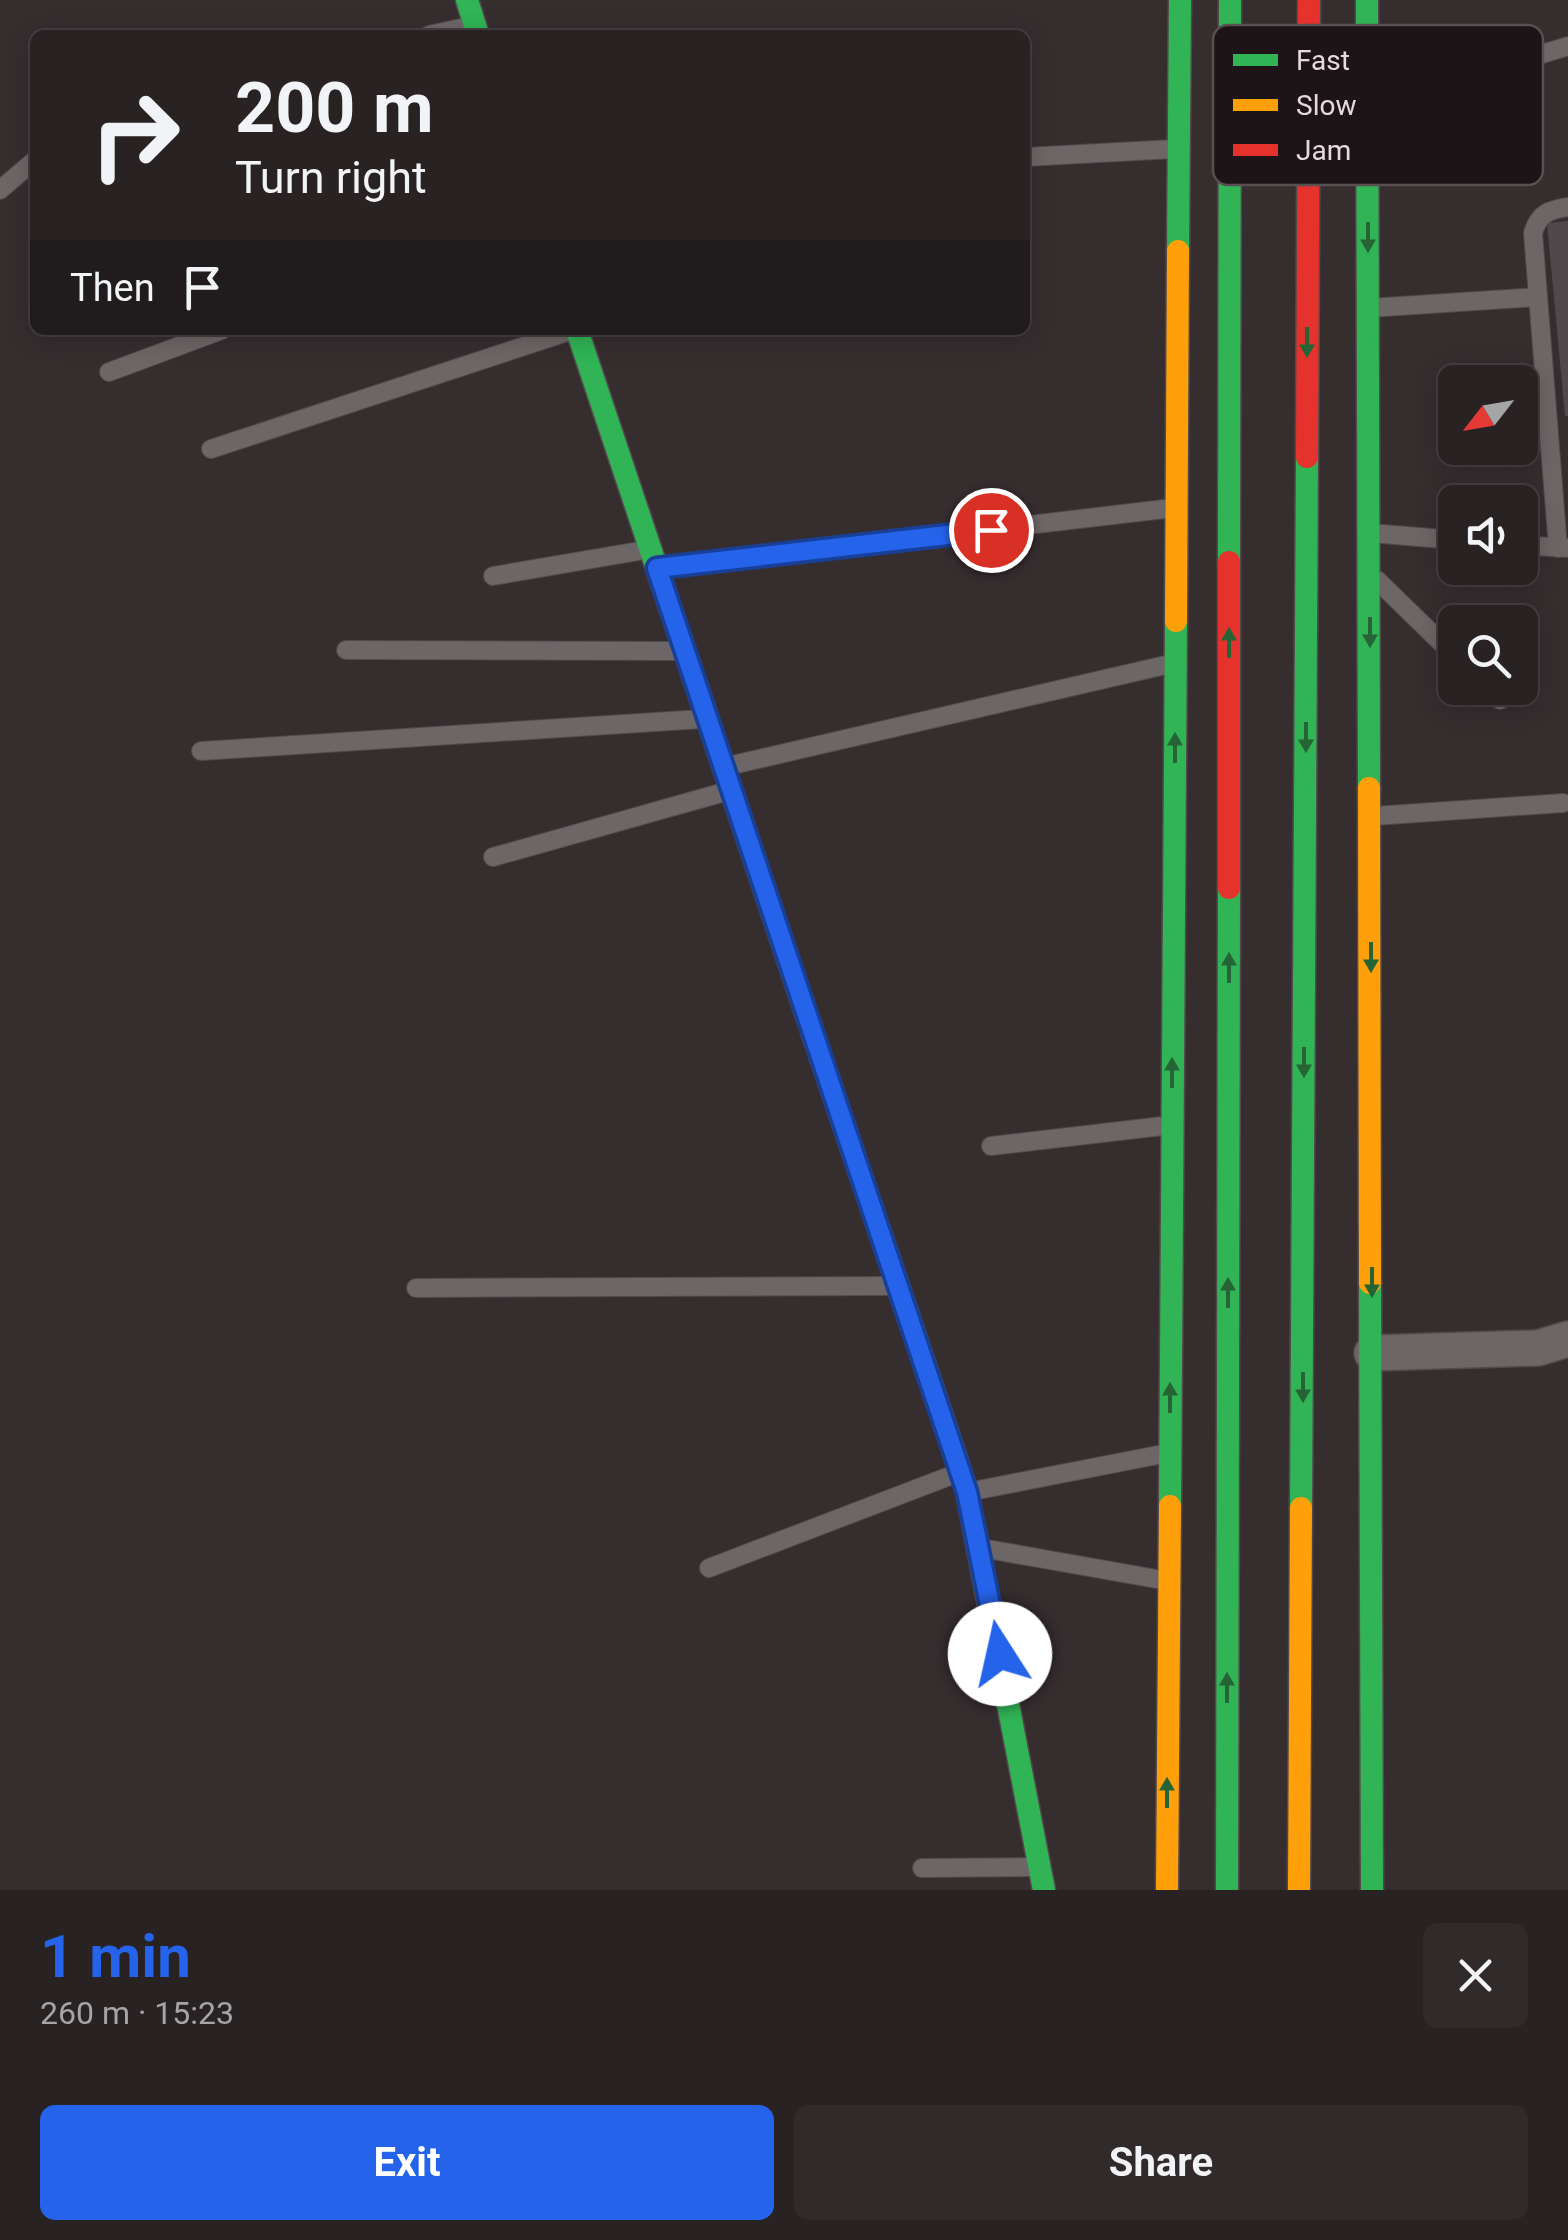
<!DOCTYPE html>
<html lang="en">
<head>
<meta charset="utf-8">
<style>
  :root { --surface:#282223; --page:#302a2b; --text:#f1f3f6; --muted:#a5a4a6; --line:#443f41; --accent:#2563eb }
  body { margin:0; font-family:Roboto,sans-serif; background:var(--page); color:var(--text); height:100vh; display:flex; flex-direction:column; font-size:38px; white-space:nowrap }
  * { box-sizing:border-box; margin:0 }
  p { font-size:32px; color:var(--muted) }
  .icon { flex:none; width:55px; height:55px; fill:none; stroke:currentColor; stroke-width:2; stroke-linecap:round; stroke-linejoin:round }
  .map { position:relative; height:1890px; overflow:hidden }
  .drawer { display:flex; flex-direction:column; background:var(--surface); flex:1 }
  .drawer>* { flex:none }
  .top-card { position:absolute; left:30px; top:30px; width:1000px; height:305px; border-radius:15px; box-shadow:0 5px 25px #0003,0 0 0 2px var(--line); background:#282223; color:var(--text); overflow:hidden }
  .needle { width:65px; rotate:239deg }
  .buttons { position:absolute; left:1438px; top:365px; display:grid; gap:20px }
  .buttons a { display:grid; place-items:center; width:100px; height:100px; border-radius:15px; background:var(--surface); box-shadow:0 5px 25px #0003,0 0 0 2px var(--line); font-size:50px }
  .pin { position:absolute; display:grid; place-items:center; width:85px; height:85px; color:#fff; margin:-42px; border:5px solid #fff; border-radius:50%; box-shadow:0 2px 10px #0007 }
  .me { position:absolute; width:110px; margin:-55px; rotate:350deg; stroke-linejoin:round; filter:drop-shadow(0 0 8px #0008) }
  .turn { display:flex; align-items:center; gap:35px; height:210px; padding:0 40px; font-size:45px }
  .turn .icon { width:130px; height:130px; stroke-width:2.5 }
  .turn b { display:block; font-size:70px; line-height:85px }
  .then { display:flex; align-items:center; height:95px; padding:0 40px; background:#0003; gap:20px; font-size:38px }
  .round { display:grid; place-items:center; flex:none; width:105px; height:105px; border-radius:15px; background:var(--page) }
  .summary { display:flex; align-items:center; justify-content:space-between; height:170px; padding:0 40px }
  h1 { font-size:60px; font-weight:700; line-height:75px; color:var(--accent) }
  .primary-button { display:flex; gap:20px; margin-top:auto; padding:20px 40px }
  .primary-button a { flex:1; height:115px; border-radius:15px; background:var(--accent); color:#fff; font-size:40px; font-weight:700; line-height:115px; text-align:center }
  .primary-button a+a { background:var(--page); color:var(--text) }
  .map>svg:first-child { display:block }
</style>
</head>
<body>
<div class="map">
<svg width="1568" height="1890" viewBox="0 0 1568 1890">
  <rect width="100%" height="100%" fill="#362d2f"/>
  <!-- building -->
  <polygon fill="#50484a" points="1568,221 1568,416 1565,416 1547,223"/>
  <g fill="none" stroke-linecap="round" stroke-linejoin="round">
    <!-- lane casing -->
    <g stroke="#52494b" stroke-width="20">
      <g id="lane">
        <polyline points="429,35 470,26"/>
        <polyline points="1373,106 1568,46"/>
        <polyline points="1025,157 1174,149"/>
        <polyline points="0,190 35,160"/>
        <polyline points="1369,308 1538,297"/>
        <polyline points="109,372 222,330"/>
        <polyline points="211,449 573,330"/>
        <polyline points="1371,533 1455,540"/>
        <polyline points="1520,545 1568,548"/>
        <path d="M1558,548L1533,233C1539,213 1549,210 1568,207"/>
        <polyline points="663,568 1173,508"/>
        <polyline points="493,576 645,550"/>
        <polyline points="1377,580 1455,656"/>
        <polyline points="346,650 679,651"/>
        <polyline points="1487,688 1500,700"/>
        <polyline points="201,751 702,719"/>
        <polyline points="728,766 1170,664"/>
        <polyline points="1374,816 1563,803"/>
        <polyline points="493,857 728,791"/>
        <polyline points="991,1146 1171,1125"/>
        <polyline points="416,1288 891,1286"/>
        <polyline points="973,1491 1168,1453"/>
        <polyline points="987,1549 1168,1581"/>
        <polyline points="709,1568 955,1474"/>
        <polyline points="922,1868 1034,1867"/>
      </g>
    </g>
    <!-- street casing -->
    <g stroke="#52494b" stroke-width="38">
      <polyline id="street" points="1372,1353 1538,1348 1568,1339"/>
    </g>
    <!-- fast casing -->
    <g stroke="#52494b" stroke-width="25">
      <g id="fast">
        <polyline points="467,0 478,35"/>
        <polyline points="1367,0 1369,788"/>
        <polyline points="1178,251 1180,0"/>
        <polyline points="577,330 815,1040"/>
        <polyline points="1229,562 1230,0"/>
        <polyline points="1370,1283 1372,1890"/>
        <polyline points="941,1413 967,1492 1044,1890"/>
        <polyline points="1170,1506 1176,621"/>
        <polyline points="1301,1508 1307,457"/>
        <polyline points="1227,1890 1229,888"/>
      </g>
    </g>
    <!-- slow casing -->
    <g stroke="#52494b" stroke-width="25">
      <g id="slow">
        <polyline points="1176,621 1178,251"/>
        <polyline points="1369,788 1370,1283"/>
        <polyline points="815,1040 941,1413"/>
        <polyline points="1167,1890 1170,1506"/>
        <polyline points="1299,1890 1301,1508"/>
      </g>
    </g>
    <!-- jam casing -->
    <g stroke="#52494b" stroke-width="25">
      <g id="jam">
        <polyline points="1307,457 1309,0"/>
        <polyline points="1229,888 1229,562"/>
      </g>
    </g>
    <!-- lane -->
    <use href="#lane" stroke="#6d6667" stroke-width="18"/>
    <!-- street -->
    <use href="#street" stroke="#6d6667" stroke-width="35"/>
    <!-- fast -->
    <use href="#fast" stroke="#30b455" stroke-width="22"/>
    <!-- slow -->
    <use href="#slow" stroke="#ff9f0a" stroke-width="22"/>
    <!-- jam -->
    <use href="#jam" stroke="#e5322d" stroke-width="22"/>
  </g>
  <!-- one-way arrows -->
  <defs><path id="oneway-solid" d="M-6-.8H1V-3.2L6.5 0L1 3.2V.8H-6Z" transform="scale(2.5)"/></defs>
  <g fill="#266436">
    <use href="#oneway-solid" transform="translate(1368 237) rotate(90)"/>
    <use href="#oneway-solid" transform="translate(1307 342) rotate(90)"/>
    <use href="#oneway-solid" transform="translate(1370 632) rotate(90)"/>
    <use href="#oneway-solid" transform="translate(1229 643) rotate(-90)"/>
    <use href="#oneway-solid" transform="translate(1306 737) rotate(90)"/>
    <use href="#oneway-solid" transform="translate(1175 748) rotate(-90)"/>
    <use href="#oneway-solid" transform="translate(1371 957) rotate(90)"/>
    <use href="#oneway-solid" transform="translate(1229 968) rotate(-90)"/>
    <use href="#oneway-solid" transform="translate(1304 1062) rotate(90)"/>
    <use href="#oneway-solid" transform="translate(1172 1073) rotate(-90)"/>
    <use href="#oneway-solid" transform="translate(1372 1282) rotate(90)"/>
    <use href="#oneway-solid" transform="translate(1228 1293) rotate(-90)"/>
    <use href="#oneway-solid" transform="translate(1303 1387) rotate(90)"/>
    <use href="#oneway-solid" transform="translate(1170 1398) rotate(-90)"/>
    <use href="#oneway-solid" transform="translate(1227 1688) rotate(-90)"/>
    <use href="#oneway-solid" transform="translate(1167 1793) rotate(-90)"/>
  </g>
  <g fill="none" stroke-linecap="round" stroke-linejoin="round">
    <!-- route casing -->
    <g stroke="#184099" stroke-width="25">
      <polyline id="route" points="991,530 657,568 967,1492 1000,1654"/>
    </g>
    <!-- route -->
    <use href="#route" stroke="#2563eb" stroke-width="18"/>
  </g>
  <!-- legend -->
  <rect x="1213" y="25" width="330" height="160" rx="15" fill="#1c1416" stroke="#594f51" stroke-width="2.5"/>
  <rect x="1233" y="54" width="45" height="12" fill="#30b455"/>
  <rect x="1233" y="99" width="45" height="12" fill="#ff9f0a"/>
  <rect x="1233" y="144" width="45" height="12" fill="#e5322d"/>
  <g font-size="28" fill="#e6dadc">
    <text x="1296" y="70">Fast</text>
    <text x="1296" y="115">Slow</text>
    <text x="1296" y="160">Jam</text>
  </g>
</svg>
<div class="buttons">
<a><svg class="needle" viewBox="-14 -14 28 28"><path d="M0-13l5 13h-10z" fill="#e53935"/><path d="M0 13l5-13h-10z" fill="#a5a4a6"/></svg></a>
<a><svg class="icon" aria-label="sound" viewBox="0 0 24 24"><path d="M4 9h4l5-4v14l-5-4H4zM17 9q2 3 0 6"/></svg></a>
<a><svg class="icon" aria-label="search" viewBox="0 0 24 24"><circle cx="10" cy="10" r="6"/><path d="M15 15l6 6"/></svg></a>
</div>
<div class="pin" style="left:991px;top:530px;background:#d93025"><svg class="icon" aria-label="arrive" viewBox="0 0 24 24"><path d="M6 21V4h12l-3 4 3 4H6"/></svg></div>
<svg class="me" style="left:1000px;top:1654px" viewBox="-20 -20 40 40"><circle r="19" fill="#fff"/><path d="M0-13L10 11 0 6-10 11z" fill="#2563eb"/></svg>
<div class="top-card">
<div class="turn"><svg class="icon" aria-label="right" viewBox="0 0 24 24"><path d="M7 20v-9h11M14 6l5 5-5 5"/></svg><div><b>200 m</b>Turn right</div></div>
<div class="then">Then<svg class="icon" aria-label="arrive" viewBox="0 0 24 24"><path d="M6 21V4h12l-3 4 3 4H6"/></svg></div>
</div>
</div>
<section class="drawer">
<div class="summary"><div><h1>1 min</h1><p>260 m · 15:23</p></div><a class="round"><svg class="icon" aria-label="close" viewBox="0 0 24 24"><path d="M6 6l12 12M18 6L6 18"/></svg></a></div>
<div class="primary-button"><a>Exit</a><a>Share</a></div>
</section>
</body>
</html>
